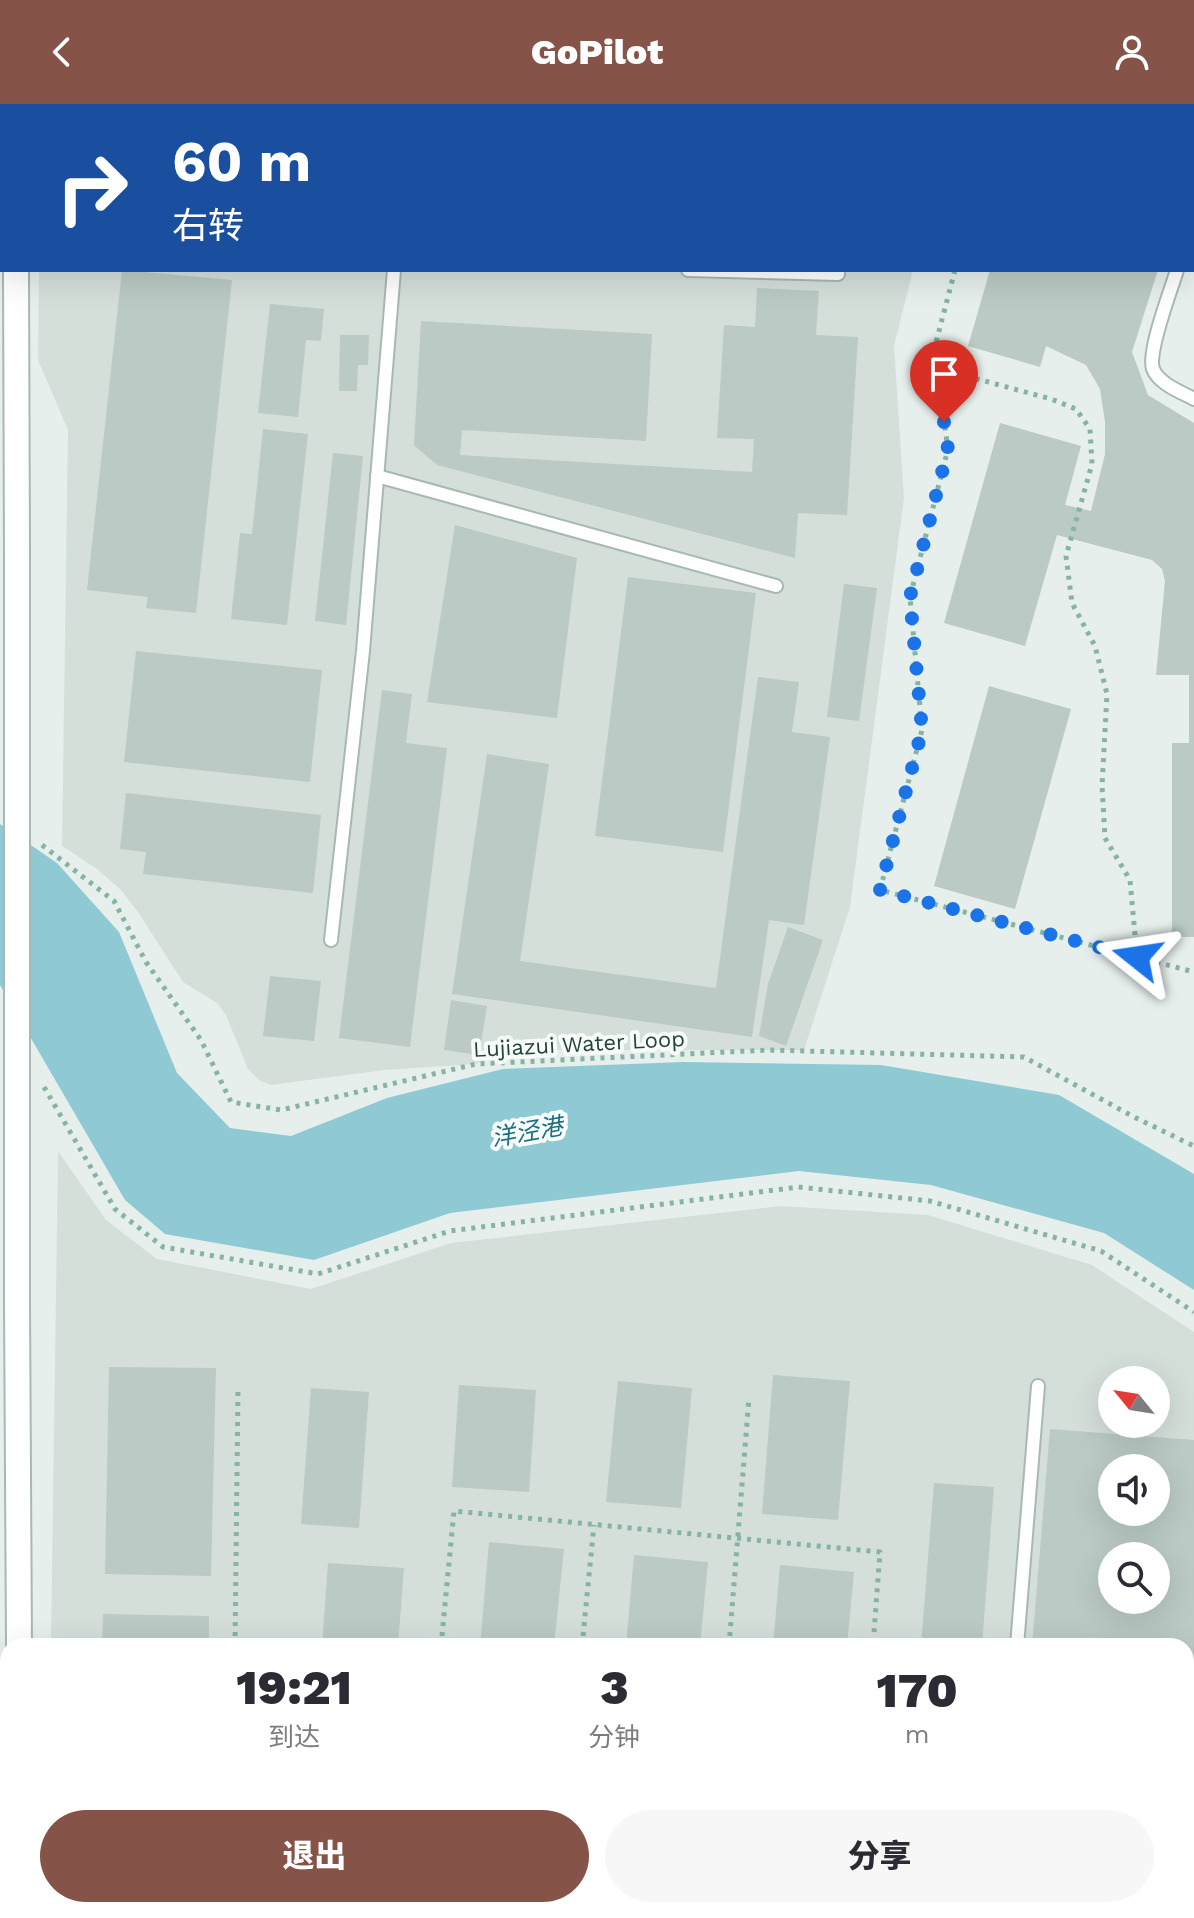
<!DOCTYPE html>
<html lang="zh">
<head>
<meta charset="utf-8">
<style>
  :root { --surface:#fff; --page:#f7f7f7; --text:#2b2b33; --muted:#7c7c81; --accent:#855347 }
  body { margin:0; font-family:"Work Sans","Noto Sans SC",sans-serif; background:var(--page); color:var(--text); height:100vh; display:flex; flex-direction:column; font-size:30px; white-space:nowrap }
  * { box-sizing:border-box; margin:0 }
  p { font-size:26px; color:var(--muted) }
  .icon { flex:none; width:44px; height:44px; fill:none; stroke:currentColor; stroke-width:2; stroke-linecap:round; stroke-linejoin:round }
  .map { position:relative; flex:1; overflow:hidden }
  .panel { position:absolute; left:0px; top:1534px; width:1194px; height:280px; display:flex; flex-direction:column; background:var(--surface); border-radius:24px 24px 0 0; box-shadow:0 8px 32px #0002 }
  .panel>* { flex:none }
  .top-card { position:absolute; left:0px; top:0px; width:1194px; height:168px; box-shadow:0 8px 32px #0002; background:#1a4fa0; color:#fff; overflow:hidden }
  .needle { width:52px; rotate:300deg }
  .buttons { position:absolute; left:1098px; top:1262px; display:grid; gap:16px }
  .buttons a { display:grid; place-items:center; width:72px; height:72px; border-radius:50%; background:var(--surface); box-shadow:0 8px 32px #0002; font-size:40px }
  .pin { position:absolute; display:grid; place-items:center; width:68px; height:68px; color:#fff; margin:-82px -34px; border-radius:50% 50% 50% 0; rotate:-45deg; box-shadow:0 0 8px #0007 }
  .pin .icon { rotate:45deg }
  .me { position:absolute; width:88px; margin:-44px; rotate:285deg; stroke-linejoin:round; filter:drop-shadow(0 0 6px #0008) }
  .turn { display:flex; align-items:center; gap:28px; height:168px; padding:0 40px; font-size:36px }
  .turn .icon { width:104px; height:104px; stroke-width:2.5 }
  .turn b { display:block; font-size:56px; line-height:68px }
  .eta { display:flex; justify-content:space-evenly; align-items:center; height:136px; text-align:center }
  .eta b { font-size:48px; font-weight:800; line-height:56px }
  .cta { display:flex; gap:16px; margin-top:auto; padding:16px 40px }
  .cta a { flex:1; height:92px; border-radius:48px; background:var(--accent); color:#fff; font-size:32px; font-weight:800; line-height:92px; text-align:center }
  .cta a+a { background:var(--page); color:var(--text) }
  header { display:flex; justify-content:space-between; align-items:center; height:104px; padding:0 40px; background:var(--accent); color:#fff; font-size:36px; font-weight:800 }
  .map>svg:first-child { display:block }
</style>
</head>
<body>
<header><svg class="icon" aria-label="back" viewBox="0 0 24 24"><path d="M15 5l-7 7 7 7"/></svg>GoPilot<svg class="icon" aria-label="person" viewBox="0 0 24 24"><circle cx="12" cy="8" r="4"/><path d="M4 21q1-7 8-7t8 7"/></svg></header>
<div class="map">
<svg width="1194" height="1814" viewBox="0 0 1194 1814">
  <rect width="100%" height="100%" fill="#e6efeb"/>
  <!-- built -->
  <g fill="#d4dfda" fill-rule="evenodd">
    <polygon points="39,0 1004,0 1003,2"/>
    <polygon points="39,166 913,166 894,242 904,394 850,803 804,946 507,946 476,960 384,966 271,981 259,976 248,965 226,911 217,899 183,878 138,808 121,786 97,765 62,742 68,326 38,256"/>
    <path d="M58,1047L106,1116L157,1155L311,1185L451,1139L781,1102L928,1111L1092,1161L1194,1228V1814H46V1806H1186V1542H51ZM1112,1276H1156V1320H1112ZM1112,1364H1156V1408H1112ZM1112,1452H1156V1496H1112Z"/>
  </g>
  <!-- water -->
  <polygon fill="#8ec9d4" points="0,720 57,759 119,828 177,969 230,1024 291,1032 387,994 503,965 683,958 881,961 1059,991 1194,1070 1194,1186 1104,1129 931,1081 799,1067 450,1109 314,1156 165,1130 125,1096 0,881"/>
  <!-- building -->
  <g fill="#bbcac4" fill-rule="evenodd">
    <polygon points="122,166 232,176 196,509 146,504 148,493 87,486"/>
    <polygon points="990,166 1158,166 1132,248 1148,291 1194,319 1194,833 1172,833 1172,639 1189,639 1189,571 1156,571 1165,477 1162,465 1152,456 1057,431 1025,542 944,519 1000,319 1081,342 1065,401 1091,407 1105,350 1105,318 1100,285 1086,261 1046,242 1040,263 968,242"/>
    <polygon points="757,184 819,187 816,231 858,233 847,411 798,409 795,454 437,361 414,341 421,217 652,230 646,337 462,326 460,351 752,368 754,335 717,334 724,221 755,223"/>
    <polygon points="270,200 324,205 321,237 306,236 298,313 258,309"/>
    <polygon points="340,231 369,231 368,261 358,261 357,287 339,287"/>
    <polygon points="263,325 308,330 287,521 231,515 240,429 252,430"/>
    <polygon points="333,349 363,352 346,521 315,517"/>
    <polygon points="455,421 577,454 557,614 427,598"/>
    <polygon points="628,473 756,489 723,748 595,732"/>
    <polygon points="844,480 877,484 859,617 827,613"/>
    <polygon points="136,547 322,566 310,678 124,658"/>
    <polygon points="758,573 799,578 792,628 830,633 804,821 769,816 752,933 452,890 487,650 549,660 520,857 716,884"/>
    <polygon points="989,582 1071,605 1015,805 934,782"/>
    <polygon points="382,586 412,590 406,639 447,644 410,943 339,934"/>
    <polygon points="126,689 321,711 313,789 143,770 146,748 120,745"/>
    <polygon points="788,823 823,836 786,942 759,932 768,880"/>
    <polygon points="270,872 321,877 314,937 263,932"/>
    <polygon points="451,896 487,902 479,951 444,946"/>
    <polygon points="109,1263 216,1264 211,1472 105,1470"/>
    <polygon points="773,1271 850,1277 838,1416 762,1410"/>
    <polygon points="618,1277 692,1284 681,1404 606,1398"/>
    <polygon points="459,1281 536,1286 529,1388 452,1383"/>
    <polygon points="311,1284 369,1288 359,1424 301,1420"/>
    <path d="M1050,1325L1194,1336V1777L1186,1776V1542H1032ZM1112,1364H1156V1408H1112ZM1112,1452H1156V1496H1112Z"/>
    <polygon points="934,1379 994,1383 982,1542 921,1542"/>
    <polygon points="489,1438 564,1445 554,1542 480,1542"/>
    <polygon points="634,1451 708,1458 700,1542 626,1542"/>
    <polygon points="328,1459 404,1464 398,1542 322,1542"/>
    <polygon points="780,1461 854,1468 847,1542 773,1542"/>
    <polygon points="103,1510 209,1512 209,1542 102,1542"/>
    <polygon points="263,1806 370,1806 369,1814 262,1814"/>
    <polygon points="455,1806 530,1806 529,1814 455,1814"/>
    <polygon points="599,1806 673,1806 673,1814 598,1814"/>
    <polygon points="746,1806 821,1806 820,1814 746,1814"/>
    <polygon points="937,1806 978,1806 977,1814 936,1814"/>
  </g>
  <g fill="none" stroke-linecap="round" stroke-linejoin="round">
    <!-- service casing -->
    <g stroke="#a8b8b2" stroke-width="16">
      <g id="service">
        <polyline points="809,0 809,2"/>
        <polyline points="407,2 408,0"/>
        <polyline points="561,2 561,0"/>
        <polyline points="688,166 838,170 838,166"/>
        <path d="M1177,166C1171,186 1147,248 1153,265C1159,280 1181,288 1194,295"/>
        <polyline points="377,372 776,482"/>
        <polyline points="331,836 363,547 394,166"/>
        <polyline points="1017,1542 1038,1282"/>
        <polyline points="1127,1806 1194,1814"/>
        <polyline points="230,1814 230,1806"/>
        <polyline points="996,1814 996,1806"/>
      </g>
    </g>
    <!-- minor casing -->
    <g stroke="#a8b8b2" stroke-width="28">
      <g id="minor">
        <polyline points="16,0 16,2"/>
        <polyline points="16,166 17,451"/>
        <polyline points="17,1198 19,1542"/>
        <polyline points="21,1806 21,1814"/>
      </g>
    </g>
    <!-- path -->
    <g stroke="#86b3a5" stroke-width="5" stroke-dasharray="4 6" stroke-linecap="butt">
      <polyline points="955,166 934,246 948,345 910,493 922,626 880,786 1194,868"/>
      <polyline points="937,264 1051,295 1076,305 1090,325 1092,360 1066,452 1072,499 1095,542 1107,590 1102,682 1105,734 1130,776 1137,853"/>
      <polyline points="42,741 114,797 146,858 201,936 231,998 281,1006 476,960 769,946 1024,953 1134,1013 1194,1042"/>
      <polyline points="44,983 115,1105 163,1143 318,1170 450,1127 798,1083 930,1097 1101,1147 1194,1208"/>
      <polyline points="235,1542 238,1283"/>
      <polyline points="441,1542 454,1407 880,1448 873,1542"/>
      <polyline points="582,1542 594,1421"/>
      <polyline points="729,1542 749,1294"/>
      <polyline points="418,1814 419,1806"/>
      <polyline points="556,1814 556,1806"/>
      <polyline points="703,1814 704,1806"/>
      <polyline points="855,1814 856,1806"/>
    </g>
    <!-- service -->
    <use href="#service" stroke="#fff" stroke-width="12"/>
    <!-- minor -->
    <use href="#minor" stroke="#fff" stroke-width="24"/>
    <!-- minor-bridge casing -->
    <g stroke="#a8b8b2" stroke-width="28" stroke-linecap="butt">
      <polyline id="minor-bridge" points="17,451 17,1198"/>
    </g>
    <!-- minor-bridge -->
    <use href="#minor-bridge" stroke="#fff" stroke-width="24"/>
  </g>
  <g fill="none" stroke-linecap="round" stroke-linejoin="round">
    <!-- route -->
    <polyline stroke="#1a73e8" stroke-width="14" stroke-dasharray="0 25.2" points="944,318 948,345 910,493 922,626 880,786 1137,853"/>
  </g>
  <g text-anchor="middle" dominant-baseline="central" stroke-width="8" stroke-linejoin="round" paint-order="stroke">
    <!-- street labels -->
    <g font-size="22" fill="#24423a" stroke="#f7fbf9">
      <text transform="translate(579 940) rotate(-3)">Lujiazui Water Loop</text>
    </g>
    <!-- water labels -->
    <g font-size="24" font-style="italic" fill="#1c6f80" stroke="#f7fbf9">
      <text transform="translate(527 1028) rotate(-10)">洋泾港</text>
    </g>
  </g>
</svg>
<div class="buttons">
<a><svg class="needle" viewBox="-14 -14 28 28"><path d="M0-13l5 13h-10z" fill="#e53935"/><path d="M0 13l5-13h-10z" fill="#7c7c81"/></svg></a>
<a><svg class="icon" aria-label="sound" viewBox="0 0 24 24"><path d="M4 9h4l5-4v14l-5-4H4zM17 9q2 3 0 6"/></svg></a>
<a><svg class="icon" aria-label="search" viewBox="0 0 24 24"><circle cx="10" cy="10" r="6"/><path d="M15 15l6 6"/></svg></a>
</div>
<div class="pin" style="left:944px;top:318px;background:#d93025"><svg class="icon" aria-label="arrive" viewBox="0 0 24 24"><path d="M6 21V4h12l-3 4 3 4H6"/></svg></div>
<svg class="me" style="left:1137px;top:853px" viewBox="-20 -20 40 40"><path d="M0-17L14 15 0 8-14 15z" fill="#1a73e8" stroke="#fff" stroke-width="4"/></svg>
<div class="top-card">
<div class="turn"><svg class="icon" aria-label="right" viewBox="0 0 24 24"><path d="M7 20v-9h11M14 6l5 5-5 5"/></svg><div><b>60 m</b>右转</div></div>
</div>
<section class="panel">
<div class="eta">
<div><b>19:21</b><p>到达</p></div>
<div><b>3</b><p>分钟</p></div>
<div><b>170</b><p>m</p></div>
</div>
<div class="cta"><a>退出</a><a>分享</a></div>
</section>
</div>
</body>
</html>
